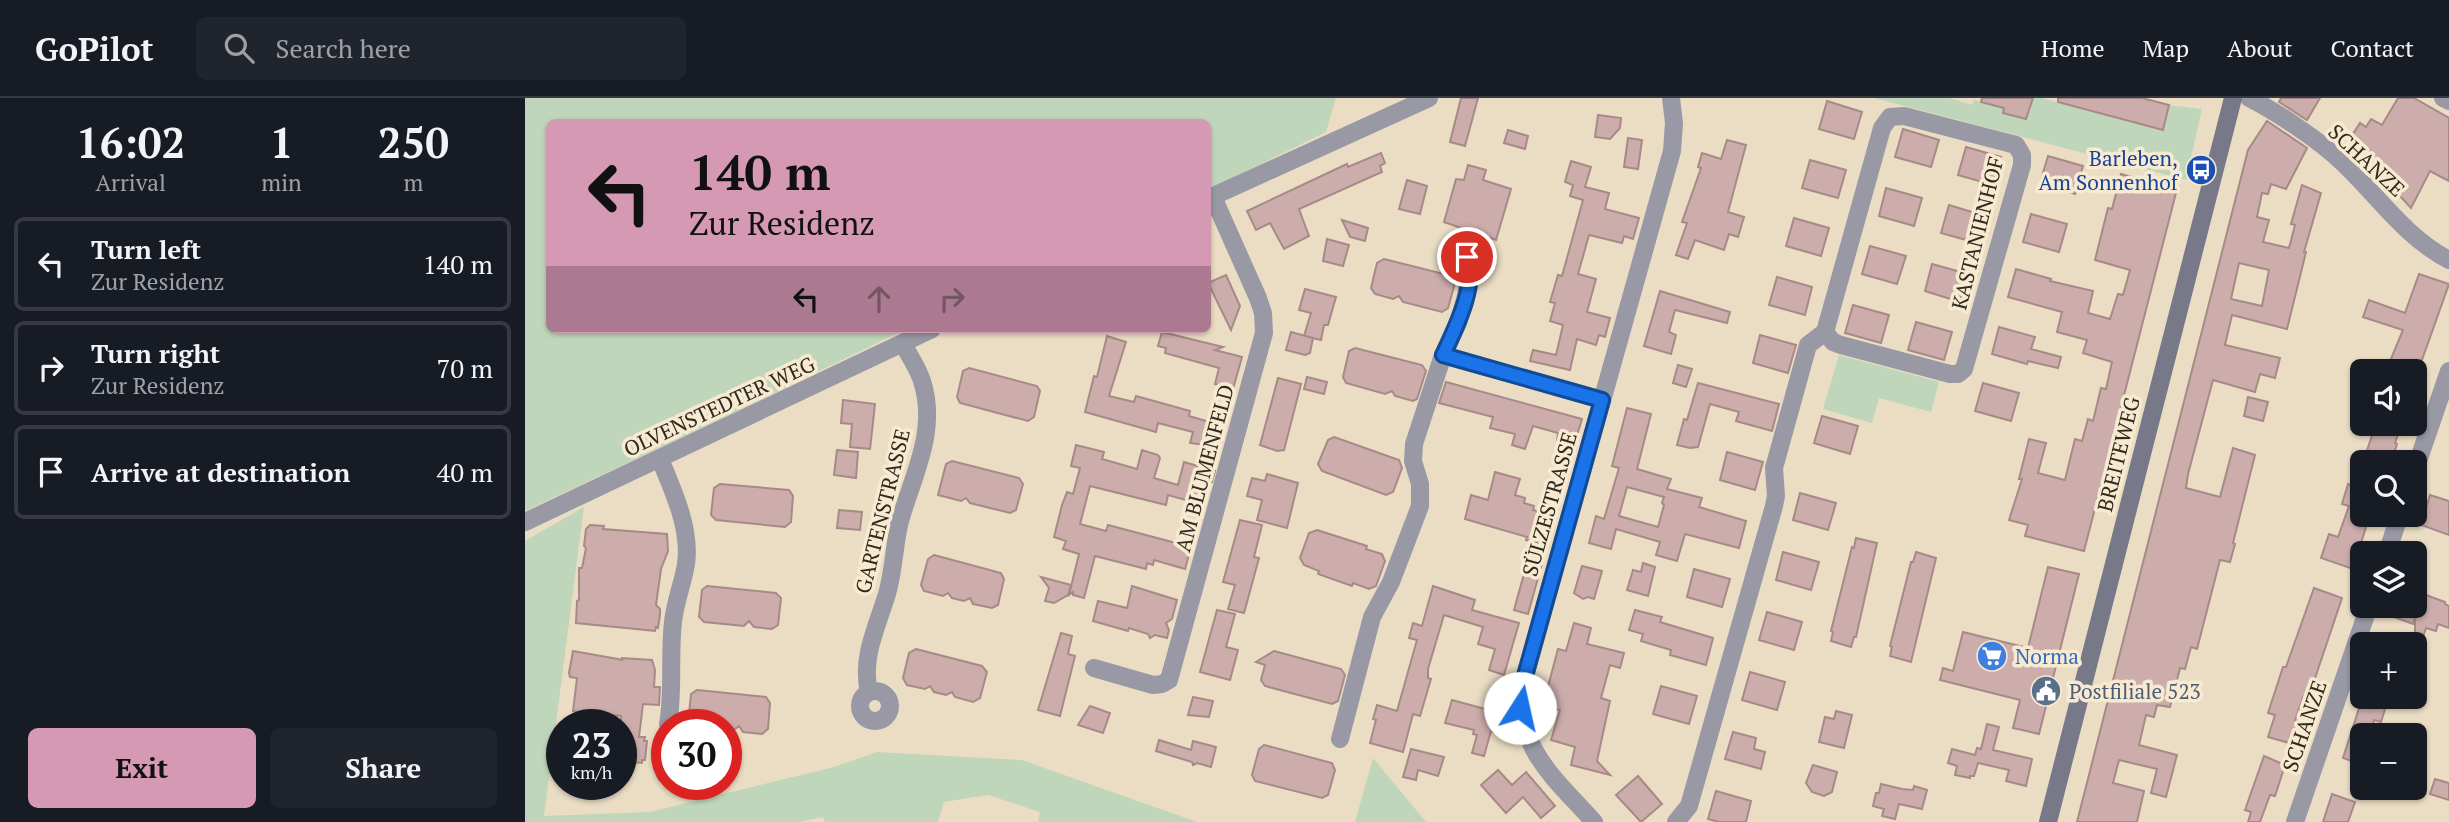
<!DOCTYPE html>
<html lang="en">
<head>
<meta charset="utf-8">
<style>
  :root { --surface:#171b24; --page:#20242c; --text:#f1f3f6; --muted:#9ea1a6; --line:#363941; --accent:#d699b4 }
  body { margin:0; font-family:"PT Serif",serif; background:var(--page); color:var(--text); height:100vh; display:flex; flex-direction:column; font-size:26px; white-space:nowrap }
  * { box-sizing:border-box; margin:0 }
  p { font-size:23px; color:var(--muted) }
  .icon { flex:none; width:38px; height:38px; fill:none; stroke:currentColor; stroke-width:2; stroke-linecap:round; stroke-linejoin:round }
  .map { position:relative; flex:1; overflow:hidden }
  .panel { display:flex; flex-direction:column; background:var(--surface); width:525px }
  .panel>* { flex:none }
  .banner { position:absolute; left:21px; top:21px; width:665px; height:214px; border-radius:10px; box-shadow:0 2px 5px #0004; background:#d699b4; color:#111; overflow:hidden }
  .buttons { position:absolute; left:1825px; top:261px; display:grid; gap:14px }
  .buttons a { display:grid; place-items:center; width:77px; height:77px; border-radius:10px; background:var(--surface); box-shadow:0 2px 5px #0004; font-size:35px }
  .speed { position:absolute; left:21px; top:611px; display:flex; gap:14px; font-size:35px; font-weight:700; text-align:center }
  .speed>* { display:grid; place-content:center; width:91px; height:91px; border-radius:50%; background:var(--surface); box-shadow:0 2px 5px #0004; line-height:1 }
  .speed small { font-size:18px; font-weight:400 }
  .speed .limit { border:10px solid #d22; background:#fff; color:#111 }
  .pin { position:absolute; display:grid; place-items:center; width:60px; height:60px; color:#fff; margin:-30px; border:4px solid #fff; border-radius:50%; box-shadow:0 2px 7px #0007 }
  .me { position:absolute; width:77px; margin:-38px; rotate:10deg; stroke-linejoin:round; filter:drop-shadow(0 0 5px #0008) }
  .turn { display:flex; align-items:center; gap:24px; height:147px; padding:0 28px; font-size:32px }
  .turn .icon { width:91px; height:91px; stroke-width:2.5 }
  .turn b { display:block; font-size:49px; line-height:60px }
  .lanes { display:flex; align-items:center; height:66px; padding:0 28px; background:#0003; justify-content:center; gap:35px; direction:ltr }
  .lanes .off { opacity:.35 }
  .eta { display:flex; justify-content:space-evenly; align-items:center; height:119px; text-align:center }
  .eta b { font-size:42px; font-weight:700; line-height:49px }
  .action { display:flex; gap:14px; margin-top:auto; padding:14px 28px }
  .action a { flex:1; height:80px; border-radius:10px; background:var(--accent); color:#111; font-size:28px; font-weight:700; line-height:80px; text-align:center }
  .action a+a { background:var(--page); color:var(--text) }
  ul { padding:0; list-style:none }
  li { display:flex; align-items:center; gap:21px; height:94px; margin:0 14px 10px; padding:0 14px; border:4px solid var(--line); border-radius:10px }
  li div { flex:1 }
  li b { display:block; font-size:26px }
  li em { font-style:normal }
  header { display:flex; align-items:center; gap:42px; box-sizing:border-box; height:98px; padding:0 35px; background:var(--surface); border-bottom:2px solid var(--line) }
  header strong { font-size:33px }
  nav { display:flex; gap:38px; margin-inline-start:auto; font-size:24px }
  .search { width:490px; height:63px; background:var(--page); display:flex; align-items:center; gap:18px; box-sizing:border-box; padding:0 24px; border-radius:10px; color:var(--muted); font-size:26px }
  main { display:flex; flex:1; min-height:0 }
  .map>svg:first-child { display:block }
</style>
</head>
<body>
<header>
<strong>GoPilot</strong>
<div class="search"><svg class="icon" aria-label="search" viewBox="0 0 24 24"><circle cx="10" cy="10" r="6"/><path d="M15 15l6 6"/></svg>Search here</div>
<nav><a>Home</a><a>Map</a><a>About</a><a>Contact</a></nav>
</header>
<main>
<section class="panel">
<div class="eta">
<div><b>16:02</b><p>Arrival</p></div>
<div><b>1</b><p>min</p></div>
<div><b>250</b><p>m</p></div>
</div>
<ul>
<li><svg class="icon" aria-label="left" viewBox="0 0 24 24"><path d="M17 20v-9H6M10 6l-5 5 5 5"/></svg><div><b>Turn left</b><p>Zur Residenz</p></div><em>140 m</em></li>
<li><svg class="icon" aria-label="right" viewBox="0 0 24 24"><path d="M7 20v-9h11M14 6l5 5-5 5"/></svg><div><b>Turn right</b><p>Zur Residenz</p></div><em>70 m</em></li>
<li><svg class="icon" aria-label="arrive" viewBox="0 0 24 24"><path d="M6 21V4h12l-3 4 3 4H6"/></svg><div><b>Arrive at destination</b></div><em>40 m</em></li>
</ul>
<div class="action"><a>Exit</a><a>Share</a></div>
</section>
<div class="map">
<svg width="1924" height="724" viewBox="0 0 1924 724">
  <rect width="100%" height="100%" fill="#eaddc4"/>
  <!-- green -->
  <g fill="#c0d6ba">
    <polygon points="0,0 811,0 801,34 683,92 682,24 24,24 24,231 381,231 192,323 0,413"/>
    <polygon points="1349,0 1425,0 1447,7 1449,2 1479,10 1478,15 1502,16 1504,16 1508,0 1517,0 1637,32 1644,7 1677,11 1661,82"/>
    <polygon points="1314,257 1414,284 1406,314 1354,300 1347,325 1298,311"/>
    <polygon points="59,409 19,718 125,714 309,669 352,654 497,662 672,724 513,724 515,714 463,697 419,704 413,724 300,724 298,719 275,724 0,724 0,443"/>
    <polygon points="848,660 901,724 830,724"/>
  </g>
  <!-- building -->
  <g fill="#ccadac" stroke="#a78a88" stroke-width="2" fill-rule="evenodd">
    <polygon points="936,0 953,0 940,48 925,44"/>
    <polygon points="1457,0 1508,0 1501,21 1478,15 1479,10 1456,4"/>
    <polygon points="1533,0 1617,0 1644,7 1638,32 1533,4"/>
    <polygon points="1756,0 1795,0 1782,22 1754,4"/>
    <polygon points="1873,0 1889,0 1924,20 1924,83 1905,73 1886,110 1852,73 1847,79 1824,55 1832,43 1826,39 1835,25 1841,29 1846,21 1857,27"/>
    <polygon points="1302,3 1337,14 1329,41 1294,31"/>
    <polygon points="1073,17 1096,20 1095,30 1085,41 1070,39"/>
    <path d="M1742,23L1782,50L1761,91L1746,86L1743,96L1737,95L1732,119L1744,122L1738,144L1764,150L1770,127L1766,126L1777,87L1796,95L1779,154H1781L1762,231L1707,217L1700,247L1755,260L1750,280L1735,276L1730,294L1688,282L1663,376L1661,390L1695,399L1708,350L1730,357L1708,445L1710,446L1705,464L1695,462L1672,551L1666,549L1660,571L1655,570L1645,609L1632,607L1629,619L1621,617L1614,647L1652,657L1641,699L1626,695L1632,671L1594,662L1588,685L1619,693L1612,724H1552L1723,52ZM1714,165L1744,172L1737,208L1706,201Z"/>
    <polygon points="1378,31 1414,42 1406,69 1370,59"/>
    <polygon points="983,32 1003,38 1000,51 979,45"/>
    <polygon points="1103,40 1117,42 1113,71 1099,69"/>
    <polygon points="1202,42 1221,47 1203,114 1219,119 1213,139 1204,136 1199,152 1170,142 1163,161 1151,157 1162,125 1157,124 1176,70 1173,69 1177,55 1196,61"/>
    <polygon points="1441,49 1476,59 1468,87 1433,77"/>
    <polygon points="856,55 860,65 855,68 857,74 774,111 784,138 759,151 745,125 731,132 722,113 822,66 823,69"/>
    <polygon points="1523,58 1558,68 1550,96 1515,85"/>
    <polygon points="1285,62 1321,72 1313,100 1277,90"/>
    <polygon points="1046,63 1066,69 1060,89 1084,95 1080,111 1114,120 1108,141 1099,138 1097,145 1064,137 1053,176 1071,181 1062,214 1085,220 1080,239 1074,237 1071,247 1052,241 1045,272 1005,263 1008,252 1031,257 1038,227 1025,223 1030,205 1025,204 1033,177 1037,178 1058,102 1045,98 1048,87 1040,84"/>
    <polygon points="943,67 961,72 958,82 986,91 971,142 919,124 931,81 939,82"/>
    <polygon points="1596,76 1652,91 1559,453 1500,438 1503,427 1484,422 1497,381 1494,381 1504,341 1521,345 1513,375 1540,382 1550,341 1557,343 1563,321 1568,323 1576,290 1581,291 1587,264 1558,255 1562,242 1532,234 1537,214 1483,199 1491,171 1526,181 1525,183 1568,193 1563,215 1585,221 1593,196 1598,197 1605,172 1570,162 1583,110 1587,111"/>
    <polygon points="882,82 902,88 895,116 874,111"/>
    <polygon points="1361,90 1397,100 1389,128 1354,118"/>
    <polygon points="1424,107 1460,118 1452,145 1416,135"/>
    <polygon points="1506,116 1542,126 1534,154 1498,144"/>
    <polygon points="1269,120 1304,130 1296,158 1261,148"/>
    <polygon points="817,122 843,130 840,143 825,139"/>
    <polygon points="802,141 824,147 818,168 798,163"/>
    <polygon points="1345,148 1381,158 1372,186 1337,176"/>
    <polygon points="859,161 927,178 930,185 923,210 917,214 878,204 874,198 868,201 850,196 846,190 852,165"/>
    <polygon points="1407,166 1443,176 1435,204 1400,193"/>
    <polygon points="1894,176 1924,186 1893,273 1861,273 1878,232 1838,219 1844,202 1880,215"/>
    <polygon points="701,177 715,208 706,232 683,185"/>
    <polygon points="1252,179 1287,189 1280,217 1244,207"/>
    <polygon points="780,191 811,199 803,227 799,227 796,242 779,238 786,215 774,212"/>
    <polygon points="1135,193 1205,214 1202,225 1150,212 1144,234 1151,237 1146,256 1119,248"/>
    <polygon points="1328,207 1364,217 1356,245 1320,235"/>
    <polygon points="1391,224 1427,234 1419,262 1383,252"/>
    <polygon points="1474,229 1510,239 1506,251 1536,259 1533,270 1503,263 1502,266 1467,256"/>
    <polygon points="637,234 698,249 690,252 717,259 708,291 690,286 694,270 640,255 641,250 633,248"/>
    <polygon points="766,234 788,240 785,255 780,257 761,252"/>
    <polygon points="1235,237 1271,247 1263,275 1228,265"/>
    <polygon points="582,238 601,244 584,298 609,304 611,298 665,313 664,318 698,328 693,349 665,345 668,334 633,325 631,334 560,314 569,278 572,279"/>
    <polygon points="830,250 897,267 901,273 892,301 888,303 870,298 867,293 860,296 821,285 818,279 824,253"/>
    <polygon points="1153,267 1167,271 1161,289 1148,285"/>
    <polygon points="444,270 512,288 515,293 509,319 503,323 435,305 432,299 438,273"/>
    <polygon points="782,279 802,284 799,296 779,291"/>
    <polygon points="753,280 776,286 759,352 752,353 735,347"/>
    <polygon points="921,284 1057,321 1049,347 1032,342 1033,335 1008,328 1000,351 987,347 990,336 965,330 968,319 914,305"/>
    <polygon points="1173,285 1254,306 1247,333 1211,323 1214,314 1185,306 1173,349 1165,350 1152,347 1159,321 1162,322"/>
    <polygon points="1458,285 1494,295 1486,323 1450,313"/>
    <polygon points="1723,299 1743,304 1738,323 1719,318"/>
    <polygon points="318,302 350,306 345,351 325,349 327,326 316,325"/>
    <path d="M1102,310L1126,316L1112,371L1146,381L1142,391L1177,400L1174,409L1221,423L1214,450L1160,436L1152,463L1131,457L1135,444L1091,431L1086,451L1064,445L1071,418L1079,421L1094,370L1087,368ZM1102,389L1139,399L1137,405L1139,407L1133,429L1094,418Z"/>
    <polygon points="1297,318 1333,328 1325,356 1289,345"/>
    <polygon points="1851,326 1877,326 1870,345 1872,346 1868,358 1865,357 1862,364 1838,364"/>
    <polygon points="809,339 874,362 877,370 868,394 861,397 797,373 793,366 803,342"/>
    <polygon points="551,347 579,354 577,361 612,371 617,352 633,357 635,360 629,380 653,387 659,364 690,373 687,384 683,383 678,403 670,408 668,404 643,397 641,407 565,388 555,426 581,433 583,427 666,449 660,471 629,462 628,467 622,465 621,471 570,458 559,500 548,497 548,494 544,497 554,456 538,451 541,443 529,439 537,407 542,394 548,396 555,370 546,368"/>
    <polygon points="312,352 333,354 331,380 309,377"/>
    <polygon points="1202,354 1238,364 1230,392 1195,382"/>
    <polygon points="427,363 494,380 498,386 491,412 485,415 445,405 441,400 436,403 413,397 421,366"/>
    <polygon points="970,374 995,381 990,397 1000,400 999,405 1009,408 1008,412 1025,416 1024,419 1030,421 1024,440 1015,437 1013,445 1001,442 1002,439 940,421 946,397 963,402"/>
    <polygon points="742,376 773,385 762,430 732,422 737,402 722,398 727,380 740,383"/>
    <polygon points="195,386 264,392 268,398 266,424 260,429 191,422 186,417 189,390"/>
    <polygon points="1823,386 1838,391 1838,416 1845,416 1828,471 1796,460 1804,436 1813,439 1824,408 1817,406"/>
    <polygon points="1275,395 1311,405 1303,432 1268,422"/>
    <polygon points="1905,397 1924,403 1924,437 1896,427"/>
    <polygon points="314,412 337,414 335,432 312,430"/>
    <polygon points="715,422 737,427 729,459 734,460 719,515 703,511 710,487 698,484"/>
    <polygon points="65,427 79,428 78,431 142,436 143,453 136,471 131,507 135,511 135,517 133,530 131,529 130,533 51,525 52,503 54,502 54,470 57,470 61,450 59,448 61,431"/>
    <polygon points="792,432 842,448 841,451 857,456 860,463 851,488 844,491 828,485 827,488 793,476 794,473 779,467 775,460 784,435"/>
    <polygon points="1331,440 1352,445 1331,539 1329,539 1326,549 1306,543 1308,534 1306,533 1327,449 1329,450"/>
    <polygon points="1258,454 1294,464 1286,492 1251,482"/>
    <polygon points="1391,454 1411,460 1386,564 1365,558 1367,549 1365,548 1386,464 1388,464"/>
    <polygon points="409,457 476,475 479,481 473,507 467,510 448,506 445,500 439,503 427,500 423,495 418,498 399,493 396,487 403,461"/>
    <polygon points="1004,458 1018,462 1003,516 989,512"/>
    <polygon points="1118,465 1130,469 1123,498 1102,492 1108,472 1116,474"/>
    <polygon points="1057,468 1077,473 1069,501 1063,499 1058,501 1049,495"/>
    <polygon points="1523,469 1554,476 1514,636 1488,630 1495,602 1415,582 1418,570 1428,573 1438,534 1503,550"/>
    <polygon points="1169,471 1205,481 1197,509 1162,499"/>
    <polygon points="516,479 546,487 543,497 529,505 520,503 524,490"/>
    <polygon points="182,488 251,495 256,500 253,527 247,531 229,529 224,523 219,528 179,524 174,519 177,492"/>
    <polygon points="607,488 652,502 647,521 641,525 644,532 642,540 630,537 625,540 623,536 604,530 603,533 568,523 573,503 602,510"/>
    <polygon points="908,488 950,502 947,512 994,525 979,577 964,572 970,551 953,546 958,529 919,517 903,571 903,580 906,581 895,618 888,616 878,654 845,645 851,622 848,621 852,607 872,613 892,542 884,540 888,525 897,528"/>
    <polygon points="1789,490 1817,500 1783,601 1778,599 1770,623 1775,624 1768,646 1743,639 1750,617 1743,615 1758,569 1761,569"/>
    <polygon points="1890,493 1920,504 1920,506 1924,508 1924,530 1913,526 1911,533 1901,530 1892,557 1890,557 1890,520 1888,526 1866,518 1870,508 1890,508"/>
    <polygon points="692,512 710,516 701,549 713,552 705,582 675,574"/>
    <polygon points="1110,512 1137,519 1135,524 1188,540 1181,567 1145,557 1146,552 1116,543 1118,536 1104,532"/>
    <polygon points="1242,514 1277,524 1269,552 1234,542"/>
    <polygon points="1049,525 1066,530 1062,546 1099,555 1095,570 1085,567 1076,600 1085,603 1072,663 1085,677 1046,667 1050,649 1026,642 1035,612 1018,607 1033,551 1041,553"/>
    <polygon points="536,535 547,538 543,556 550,558 535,618 513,612"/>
    <polygon points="391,551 457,568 462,574 455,600 448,604 430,599 427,594 421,597 409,594 405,588 400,591 382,587 378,580 384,555"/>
    <polygon points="48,553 93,561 97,562 97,560 127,562 130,572 129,589 135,589 134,607 118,606 114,639 120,639 119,643 122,643 120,662 117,662 117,665 96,663 96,618 48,613 52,580 45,579 44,575"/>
    <polygon points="749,553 816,571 820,577 813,603 807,606 740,588 736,582 740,567 731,564"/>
    <polygon points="1225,574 1260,584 1252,612 1217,602"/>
    <polygon points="1136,588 1172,598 1164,626 1128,616"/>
    <polygon points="172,592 241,599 245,605 243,631 237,636 218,634 214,628 201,638 201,626 163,626 166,596"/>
    <polygon points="1838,598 1864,598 1856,624 1849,622 1847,630 1838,627 1838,659 1835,666 1818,660"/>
    <polygon points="668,599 688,603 684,619 663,617"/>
    <polygon points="927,602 975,615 969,634 966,633 959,658 947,655 952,637 948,636 949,632 920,625"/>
    <polygon points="565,608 585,615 578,635 553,627"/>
    <polygon points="1311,613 1327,617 1319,650 1294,644 1300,619 1309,621"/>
    <polygon points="1462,626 1474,629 1468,652 1507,661 1501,688 1481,683 1484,672 1453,665 1449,678 1445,678 1445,680 1430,677 1432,668 1423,665 1427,651 1450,657 1452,650 1456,651"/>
    <polygon points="1208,634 1231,640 1229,651 1240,654 1236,671 1200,661"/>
    <polygon points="634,642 666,652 668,643 691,649 686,669 672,665 668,667 667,664 631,653"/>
    <polygon points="739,647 807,665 810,672 803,697 797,700 730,683 727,677 734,651"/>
    <polygon points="886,651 919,659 913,678 893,672 891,682 878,679"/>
    <polygon points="1739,658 1760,667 1750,698 1745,697 1735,724 1723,724 1726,714 1720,712"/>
    <polygon points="1288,667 1312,674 1307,694 1299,698 1287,694 1281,685"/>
    <polygon points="973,672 987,687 1001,674 1030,708 1016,720 998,699 981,715 956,687"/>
    <polygon points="1113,678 1137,706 1116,724 1091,697"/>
    <polygon points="1910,681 1924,685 1924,702 1905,696"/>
    <polygon points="1356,686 1377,691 1388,692 1389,688 1402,692 1397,711 1374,706 1370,721 1357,718 1359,711 1348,708 1351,695 1354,695"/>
    <polygon points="1191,693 1226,703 1221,724 1194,724 1183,721"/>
    <polygon points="1807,696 1830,704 1823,724 1798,724"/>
  </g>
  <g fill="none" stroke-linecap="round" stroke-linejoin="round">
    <!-- street -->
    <g stroke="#9899a4" stroke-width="18">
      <path d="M1724,0C1752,14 1795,43 1817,64C1853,98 1880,139 1924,162"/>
      <polyline points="1918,0 1924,3"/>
      <polyline points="682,101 904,0"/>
      <polyline points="918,257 1077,302"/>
      <path d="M135,361C148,392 166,431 161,466C158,485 150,504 148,524C144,558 149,592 143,626"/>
      <polyline points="1890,372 1924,273"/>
      <polyline points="0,424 407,231"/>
      <polyline points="1862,455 1875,416"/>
      <polyline points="569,570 628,587 637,586 644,582 739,235 738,215 733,200 688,99"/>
      <circle cx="350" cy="608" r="15"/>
      <path d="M344,594C336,559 352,529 362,496C369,472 369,447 375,423C388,377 413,333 397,283C393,270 384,258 378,245"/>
      <polyline points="815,641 847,519 866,484 895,408 895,386 888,363 889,346 918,257 933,225 941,198 946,168 942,159"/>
      <polyline points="140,676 142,637"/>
      <path d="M1069,724C1030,680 989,650 998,585L1147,53L1149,25L1146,0"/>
      <polyline points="1151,724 1164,708 1249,408 1251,398 1249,370 1283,247 1300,234 1357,30 1365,19 1379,18 1491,47 1497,57 1497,67 1439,271 1433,276 1425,276 1316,247 1308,244 1300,234"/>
      <polyline points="1770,724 1844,508"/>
    </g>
    <!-- secondary -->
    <polyline stroke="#777888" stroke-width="18" points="1523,724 1708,0"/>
  </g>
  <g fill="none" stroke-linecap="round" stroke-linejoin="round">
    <!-- route casing -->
    <g stroke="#114b97" stroke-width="18">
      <path id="route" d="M942,159C953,186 930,231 918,257L1077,302L998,585L995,610"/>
    </g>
    <!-- route -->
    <use href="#route" stroke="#1a73e8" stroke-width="12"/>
  </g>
  <!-- icons -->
  <defs>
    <g id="bus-disc" transform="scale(1.575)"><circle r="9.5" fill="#1a4fb4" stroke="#f8ead1"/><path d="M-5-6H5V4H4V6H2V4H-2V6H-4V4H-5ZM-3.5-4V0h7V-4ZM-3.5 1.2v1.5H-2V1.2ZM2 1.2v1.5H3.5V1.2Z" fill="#fff"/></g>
    <g id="supermarket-disc" transform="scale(1.575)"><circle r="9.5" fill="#3f7fe0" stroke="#f8ead1"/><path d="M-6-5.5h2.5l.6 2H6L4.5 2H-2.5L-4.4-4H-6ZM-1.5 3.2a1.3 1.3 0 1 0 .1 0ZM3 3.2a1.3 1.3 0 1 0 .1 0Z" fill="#fff"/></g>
    <g id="civic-disc" transform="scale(1.575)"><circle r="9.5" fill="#5c6f8a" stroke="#f8ead1"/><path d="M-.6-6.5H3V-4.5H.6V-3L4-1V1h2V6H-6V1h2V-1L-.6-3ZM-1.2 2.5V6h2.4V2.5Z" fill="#fff"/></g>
  </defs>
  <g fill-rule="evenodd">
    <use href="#bus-disc" x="1676" y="72"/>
    <use href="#supermarket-disc" x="1467" y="558"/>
    <use href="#civic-disc" x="1521" y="593"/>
  </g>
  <g text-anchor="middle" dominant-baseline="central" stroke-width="7" stroke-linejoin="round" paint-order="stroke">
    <!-- transit labels -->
    <g font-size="21" fill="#164399" stroke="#f8ead1" text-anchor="end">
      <text x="1653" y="60">Barleben,<tspan x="1653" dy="24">Am Sonnenhof</tspan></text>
    </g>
    <!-- street labels -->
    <g font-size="21" fill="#2f2a20" stroke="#f8ead1">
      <text transform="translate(1842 62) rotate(43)">SCHANZE</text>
      <text transform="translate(1452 135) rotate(-76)">KASTANIENHOF</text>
      <text transform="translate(194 308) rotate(-25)">OLVENSTEDTER WEG</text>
      <text transform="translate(1593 356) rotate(-76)">BREITEWEG</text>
      <text transform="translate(679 370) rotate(-75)">AM BLUMENFELD</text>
      <text transform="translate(1024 406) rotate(-74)">SÜLZESTRASSE</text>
      <text transform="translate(357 413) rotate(-76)">GARTENSTRASSE</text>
      <text transform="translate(1779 628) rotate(-71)">SCHANZE</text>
    </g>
    <!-- shop labels -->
    <g font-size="21" fill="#366cbe" stroke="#f8ead1" text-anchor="start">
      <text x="1490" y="558">Norma</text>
    </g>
    <!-- service labels -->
    <g font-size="21" fill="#4e5e75" stroke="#f8ead1" text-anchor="start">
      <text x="1544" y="593">Postfiliale 523</text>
    </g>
  </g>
</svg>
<div class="buttons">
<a><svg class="icon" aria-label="sound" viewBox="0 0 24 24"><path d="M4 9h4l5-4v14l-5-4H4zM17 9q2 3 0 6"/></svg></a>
<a><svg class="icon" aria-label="search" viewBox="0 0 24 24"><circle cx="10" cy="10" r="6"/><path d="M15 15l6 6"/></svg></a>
<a><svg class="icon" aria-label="layers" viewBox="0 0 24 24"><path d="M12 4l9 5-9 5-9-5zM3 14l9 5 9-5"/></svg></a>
<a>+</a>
<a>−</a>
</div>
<div class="speed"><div>23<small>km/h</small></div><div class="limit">30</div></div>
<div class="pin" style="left:942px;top:159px;background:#d93025"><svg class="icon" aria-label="arrive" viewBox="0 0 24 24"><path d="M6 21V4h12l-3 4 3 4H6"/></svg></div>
<svg class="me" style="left:995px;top:610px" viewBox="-20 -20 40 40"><circle r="19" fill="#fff"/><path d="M0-13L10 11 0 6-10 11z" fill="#1a73e8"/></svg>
<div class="banner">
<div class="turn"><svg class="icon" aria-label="left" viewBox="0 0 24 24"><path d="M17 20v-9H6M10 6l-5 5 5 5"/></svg><div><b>140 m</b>Zur Residenz</div></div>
<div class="lanes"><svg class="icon" aria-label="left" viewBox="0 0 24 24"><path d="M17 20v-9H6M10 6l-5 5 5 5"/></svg><svg class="icon off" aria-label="ahead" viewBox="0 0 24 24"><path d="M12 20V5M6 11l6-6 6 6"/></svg><svg class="icon off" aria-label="right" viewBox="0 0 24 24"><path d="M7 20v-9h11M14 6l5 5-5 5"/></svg></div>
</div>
</div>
</main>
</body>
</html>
